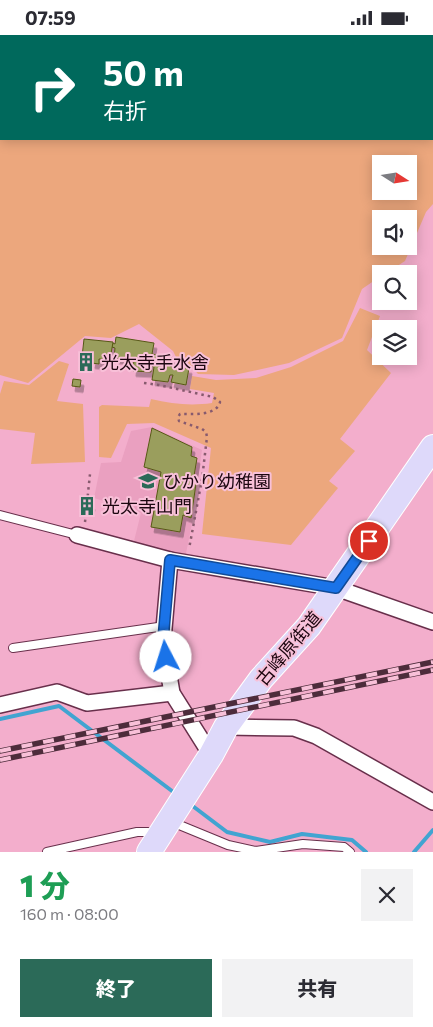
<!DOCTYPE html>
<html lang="ja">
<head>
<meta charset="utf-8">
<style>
  :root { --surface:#fff; --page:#f2f2f3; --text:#2b2b33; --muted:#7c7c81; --accent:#2b6a58 }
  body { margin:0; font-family:Commissioner,"Noto Sans JP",sans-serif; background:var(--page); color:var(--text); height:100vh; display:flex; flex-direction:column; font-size:19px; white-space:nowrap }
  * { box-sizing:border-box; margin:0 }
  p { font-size:16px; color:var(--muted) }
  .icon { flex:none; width:28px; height:28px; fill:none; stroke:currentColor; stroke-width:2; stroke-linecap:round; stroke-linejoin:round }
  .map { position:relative; height:817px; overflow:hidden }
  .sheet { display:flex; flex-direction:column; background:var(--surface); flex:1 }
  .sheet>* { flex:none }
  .hud { position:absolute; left:0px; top:0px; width:434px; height:105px; box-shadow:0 2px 12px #0003; background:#00695c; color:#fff; overflow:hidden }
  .needle { width:32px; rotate:102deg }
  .fabs { position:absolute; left:372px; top:120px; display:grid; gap:10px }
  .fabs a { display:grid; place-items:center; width:45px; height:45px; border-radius:0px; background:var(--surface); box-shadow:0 2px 12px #0003; font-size:25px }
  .pin { position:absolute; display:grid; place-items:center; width:42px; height:42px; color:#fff; margin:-21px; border:2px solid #fff; border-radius:50%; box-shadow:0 1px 5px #0007 }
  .me { position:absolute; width:55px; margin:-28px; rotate:355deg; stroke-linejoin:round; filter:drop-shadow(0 0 4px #0008) }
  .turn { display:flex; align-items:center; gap:18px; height:105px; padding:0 20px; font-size:22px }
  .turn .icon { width:65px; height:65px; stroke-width:2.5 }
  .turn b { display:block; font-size:35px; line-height:42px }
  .round { display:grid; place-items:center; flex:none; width:52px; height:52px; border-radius:0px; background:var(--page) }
  .summary { display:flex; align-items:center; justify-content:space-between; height:85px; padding:0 20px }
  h1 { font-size:30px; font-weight:800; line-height:38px; color:#1e9e55 }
  .action { display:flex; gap:10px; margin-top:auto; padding:10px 20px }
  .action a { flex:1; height:58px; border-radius:0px; background:var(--accent); color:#fff; font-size:20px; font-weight:800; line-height:58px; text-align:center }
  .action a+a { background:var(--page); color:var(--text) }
  .status { display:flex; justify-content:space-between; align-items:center; height:35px; padding:0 25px; background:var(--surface); direction:ltr }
  .status svg { height:14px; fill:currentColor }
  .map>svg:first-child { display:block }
</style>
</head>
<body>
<div class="status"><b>07:59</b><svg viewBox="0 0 49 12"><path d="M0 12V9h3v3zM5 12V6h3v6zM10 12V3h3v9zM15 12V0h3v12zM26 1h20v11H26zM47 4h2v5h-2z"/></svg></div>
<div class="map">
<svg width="433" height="817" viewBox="0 0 433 817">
  <defs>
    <filter id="shadow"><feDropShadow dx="3" dy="5.5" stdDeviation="0" flood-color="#0004"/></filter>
  </defs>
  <rect width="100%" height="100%" fill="#f3aecc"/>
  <!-- built -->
  <polygon fill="#eaa0c0" points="152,392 202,415 192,489 185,523 133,510 141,478 94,463 101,428 121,427 131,396"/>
  <!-- green -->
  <g fill="#eca77d" fill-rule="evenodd">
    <path d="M0,0H433V169L426,177L405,226L385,239H381V241L362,254L342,303L289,328L234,340L198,339L190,330L177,324L173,316L139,289L111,303L85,301L28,348L0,340ZM1,1H432V104H1ZM381,129H409V156H381ZM381,184H409V211H381Z"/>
    <path d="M360,273L380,281L367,315L391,338L340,404L355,416L329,446L338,453L291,510L202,499L211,413L154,388L127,389L111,423L99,422V372L102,370L149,372L151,364C172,369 191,371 212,368L214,358L190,354L192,341L216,345L256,343L291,332L343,306Z"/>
    <polygon points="59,326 69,329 57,366 83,369 85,427 31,429 35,398 0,394 0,359 4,346 29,350"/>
  </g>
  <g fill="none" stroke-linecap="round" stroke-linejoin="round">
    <!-- stream -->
    <g stroke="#41a4d1" stroke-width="4">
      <polyline points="0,684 59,671 176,759"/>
      <polyline points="190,769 227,797 270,807 302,799 352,805 366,817"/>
      <polyline points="414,817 433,795"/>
    </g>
  </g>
  <!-- building -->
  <g fill="#9a9e5d" stroke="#575916" filter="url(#shadow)">
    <polygon points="116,302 154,308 152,319 172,323 171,332 189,333 186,350 171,347 173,340 170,340 168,347 152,345 154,332 151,331 151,337 133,336 134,325 114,323 115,313 112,312 113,308 115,309"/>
    <polygon points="84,304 113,307 110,325 99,324 99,329 92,328 93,323 82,322"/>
    <polygon points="73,344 81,345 80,352 72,351"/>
    <polygon points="152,393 192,412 191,421 197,423 194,441 197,442 191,483 183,480 180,497 151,492 161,437 144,432"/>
    <polygon points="83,468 92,469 91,474 83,473"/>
  </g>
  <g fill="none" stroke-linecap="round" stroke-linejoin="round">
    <!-- service casing -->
    <g stroke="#682f4b" stroke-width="10">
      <g id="service">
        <polyline points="0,480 77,500"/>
        <polyline points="13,613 165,591"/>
        <polyline points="172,787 228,810 256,816 303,809 344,812 350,817"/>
        <polyline points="47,817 137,797 148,797 157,801"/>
      </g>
    </g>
    <!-- minor casing -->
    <g stroke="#682f4b" stroke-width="18">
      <g id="minor">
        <polyline points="77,500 170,525 336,553 433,587"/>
        <polyline points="170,525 163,605 172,658 211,720"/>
        <polyline points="0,670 57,657 87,668 172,658"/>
        <polyline points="226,692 294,693 316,701 433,767"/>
      </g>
    </g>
    <!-- primary casing -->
    <g stroke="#fff" stroke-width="26">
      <polyline id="primary" points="149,817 211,720 226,692 261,644 309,591 433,412"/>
    </g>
    <!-- path -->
    <g stroke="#875a6e" stroke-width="2.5" stroke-dasharray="2.5 4" stroke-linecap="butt">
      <path d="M144,348L159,350L213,362L220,367C217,381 192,379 180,379L178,382L179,386L202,394L206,397L207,402L202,444L189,514"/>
      <polyline points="85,487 90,439"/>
    </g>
    <!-- service -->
    <use href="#service" stroke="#fff" stroke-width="8"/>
    <!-- minor -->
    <use href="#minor" stroke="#fff" stroke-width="15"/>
    <!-- primary -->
    <use href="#primary" stroke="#ded9fa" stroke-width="24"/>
    <!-- rail casing -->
    <g stroke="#4d2c3b" stroke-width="5.5">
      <g id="rail">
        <polyline points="0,716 433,627"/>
        <polyline points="0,725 433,635"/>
      </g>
    </g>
    <!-- rail -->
    <use href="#rail" stroke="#f8c0d8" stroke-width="4" stroke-dasharray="11" stroke-linecap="butt"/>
  </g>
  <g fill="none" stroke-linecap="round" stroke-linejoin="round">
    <!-- route casing -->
    <g stroke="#114b97" stroke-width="12">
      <polyline id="route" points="166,622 163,605 170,525 336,553 369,506"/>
    </g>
    <!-- route -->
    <use href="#route" stroke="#1a73e8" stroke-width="9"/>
  </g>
  <!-- icons -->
  <defs>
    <g id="building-bare" transform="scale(1.5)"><path d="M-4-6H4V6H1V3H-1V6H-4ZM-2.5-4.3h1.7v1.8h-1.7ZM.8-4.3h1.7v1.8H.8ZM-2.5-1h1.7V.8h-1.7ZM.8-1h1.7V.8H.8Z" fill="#2b6a58" stroke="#f8c0d8" stroke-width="2.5" paint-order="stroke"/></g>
    <g id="school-bare" transform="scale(1.5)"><path d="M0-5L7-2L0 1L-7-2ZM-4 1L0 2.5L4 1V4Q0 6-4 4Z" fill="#2b6a58" stroke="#f8c0d8" stroke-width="2.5" paint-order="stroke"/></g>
  </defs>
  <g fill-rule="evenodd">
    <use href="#building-bare" x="86" y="327"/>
    <use href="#school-bare" x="148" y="446"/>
    <use href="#building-bare" x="87" y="471"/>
  </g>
  <g text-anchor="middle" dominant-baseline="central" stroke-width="4" stroke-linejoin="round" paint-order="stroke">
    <!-- poi labels -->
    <g font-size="18" fill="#1c0610" stroke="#f8c0d8" text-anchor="start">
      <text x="101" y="327">光太寺手水舎</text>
      <text x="163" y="446">ひかり幼稚園</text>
      <text x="102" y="471">光太寺山門</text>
    </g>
    <!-- street labels -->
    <g font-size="18" fill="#1c0610" stroke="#f8c0d8">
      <text transform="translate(288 613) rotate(-50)">古峰原街道</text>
    </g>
  </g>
</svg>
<div class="fabs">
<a><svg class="needle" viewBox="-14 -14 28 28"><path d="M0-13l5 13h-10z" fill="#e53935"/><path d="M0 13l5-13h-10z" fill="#7c7c81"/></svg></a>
<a><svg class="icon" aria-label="sound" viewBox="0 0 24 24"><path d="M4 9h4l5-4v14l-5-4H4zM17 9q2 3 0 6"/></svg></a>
<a><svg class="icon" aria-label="search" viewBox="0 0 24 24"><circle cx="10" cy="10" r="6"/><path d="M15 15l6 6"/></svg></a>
<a><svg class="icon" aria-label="layers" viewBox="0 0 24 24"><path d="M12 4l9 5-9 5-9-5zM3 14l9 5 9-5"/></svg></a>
</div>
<div class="pin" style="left:369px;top:506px;background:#d93025"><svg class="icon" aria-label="arrive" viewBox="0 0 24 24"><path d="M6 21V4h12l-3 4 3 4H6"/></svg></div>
<svg class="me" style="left:166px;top:622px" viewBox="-20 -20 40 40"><circle r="19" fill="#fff"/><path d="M0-13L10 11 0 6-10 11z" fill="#1a73e8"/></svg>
<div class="hud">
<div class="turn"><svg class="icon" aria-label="right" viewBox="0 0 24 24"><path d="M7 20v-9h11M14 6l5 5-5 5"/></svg><div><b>50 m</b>右折</div></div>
</div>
</div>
<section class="sheet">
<div class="summary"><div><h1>1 分</h1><p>160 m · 08:00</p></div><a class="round"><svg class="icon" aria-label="close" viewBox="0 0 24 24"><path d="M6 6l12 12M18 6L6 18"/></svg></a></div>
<div class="action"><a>終了</a><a>共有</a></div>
</section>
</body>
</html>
